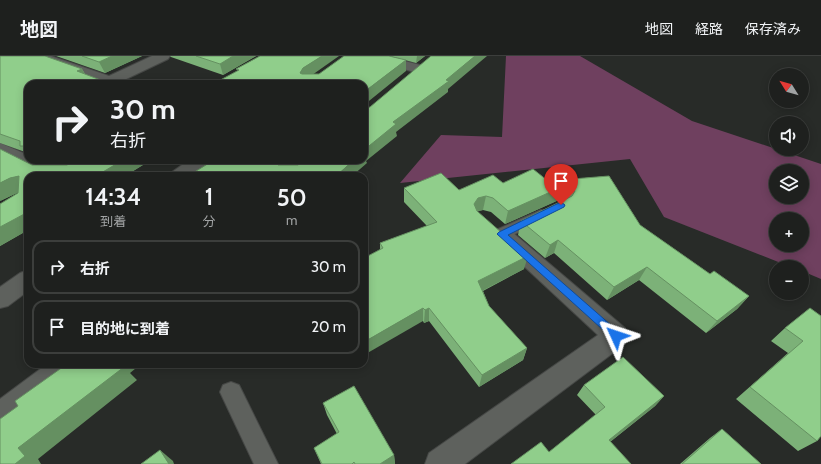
<!DOCTYPE html>
<html lang="ja">
<head>
<meta charset="utf-8">
<style>
  :root { --surface:#1e201e; --page:#262827; --text:#f1f3f6; --muted:#a1a3a4; --line:#3c3e3c }
  body { margin:0; font-family:Cabin,"Noto Sans JP",sans-serif; background:var(--page); color:var(--text); height:100vh; display:flex; flex-direction:column; font-size:15px; white-space:nowrap }
  * { box-sizing:border-box; margin:0 }
  p { font-size:13px; color:var(--muted) }
  .icon { flex:none; width:22px; height:22px; fill:none; stroke:currentColor; stroke-width:2; stroke-linecap:round; stroke-linejoin:round }
  .map { position:relative; flex:1; overflow:hidden }
  .details { position:absolute; left:24px; top:116px; width:344px; height:196px; display:flex; flex-direction:column; background:var(--surface); border-radius:12px; box-shadow:0 2px 10px #0003,0 0 0 1px var(--line) }
  .details>* { flex:none }
  .guide { position:absolute; left:24px; top:24px; width:344px; height:84px; border-radius:12px; box-shadow:0 2px 10px #0003,0 0 0 1px var(--line); background:#1e201e; color:var(--text); overflow:hidden }
  .needle { width:26px; rotate:307deg }
  .controls { position:absolute; left:769px; top:12px; display:grid; gap:8px }
  .controls a { display:grid; place-items:center; width:40px; height:40px; border-radius:50%; background:var(--surface); box-shadow:0 2px 10px #0003,0 0 0 1px var(--line); font-size:20px }
  .pin { position:absolute; display:grid; place-items:center; width:34px; height:34px; color:#fff; margin:-41px -17px; border-radius:50% 50% 50% 0; rotate:-45deg; box-shadow:0 0 4px #0007 }
  .pin .icon { rotate:45deg }
  .me { position:absolute; width:44px; margin:-22px; rotate:312deg; stroke-linejoin:round; filter:drop-shadow(0 0 3px #0008) }
  .turn { display:flex; align-items:center; gap:14px; height:84px; padding:0 20px; font-size:18px }
  .turn .icon { width:52px; height:52px; stroke-width:2.5 }
  .turn b { display:block; font-size:28px; line-height:34px }
  .eta { display:flex; justify-content:space-evenly; align-items:center; height:68px; text-align:center }
  .eta b { font-size:24px; font-weight:600; line-height:28px }
  ul { padding:0; list-style:none }
  li { display:flex; align-items:center; gap:12px; height:54px; margin:0 8px 6px; padding:0 12px; border:2px solid var(--line); border-radius:12px }
  li div { flex:1 }
  li b { display:block; font-size:15px }
  li em { font-style:normal }
  header { display:flex; align-items:center; gap:24px; box-sizing:border-box; height:56px; padding:0 20px; background:var(--surface); border-bottom:1px solid var(--line) }
  header strong { font-size:19px }
  nav { display:flex; gap:22px; margin-inline-start:auto; font-size:14px }
  .map>svg:first-child { display:block }
</style>
</head>
<body>
<header>
<strong>地図</strong>
<nav><a>地図</a><a>経路</a><a>保存済み</a></nav>
</header>
<div class="map">
<svg width="821" height="408" viewBox="0 0 821 408">
  <rect width="100%" height="100%" fill="#282b28"/>
  <!-- green -->
  <path fill="#6f405f" fill-rule="evenodd" d="M506,0H580L692,65L821,108V223L802,215V211H791L664,161L630,103L400,127L441,79L502,81ZM776,115H802V141H776ZM776,163H802V189H776Z"/>
  <g fill="none" stroke-linecap="round" stroke-linejoin="round">
    <!-- service casing -->
    <g stroke="#464846" stroke-width="2">
      <g id="service">
        <polygon points="541,154 546,155 549,159 546,163 502,184 496,182 494,178 496,174"/>
        <polygon points="231,326 239,329 278,408 254,408 220,336 223,329"/>
      </g>
    </g>
    <!-- pedestrian casing -->
    <g stroke="#464846" stroke-width="2">
      <polygon id="pedestrian" points="372,0 385,0 424,10 426,13 424,16 419,17 372,5 370,2"/>
    </g>
    <!-- minor casing -->
    <g stroke="#464846" stroke-width="2">
      <g id="minor">
        <polygon points="31,0 51,0 109,20 152,0 170,0 168,3 122,25 125,28 104,28 33,3"/>
        <path d="M0,87L28,99V104C40,104 59,109 66,120H42L0,99Z"/>
        <polygon points="505,174 512,176 625,272 629,280 625,288 465,408 425,408 429,397 598,279 498,186 494,181 498,176"/>
        <polygon points="47,308 80,308 76,316 50,340 10,370 0,374 0,343"/>
      </g>
    </g>
    <!-- tertiary casing -->
    <g stroke="#464846" stroke-width="2">
      <g id="tertiary">
        <polygon points="189,104 210,104 207,108 190,120 169,120 172,116"/>
        <polygon points="28,214 28,235 8,250 0,252 0,231 20,217"/>
      </g>
    </g>
    <!-- service -->
    <use href="#service" fill="#5e615d" fill-rule="evenodd"/>
    <!-- pedestrian -->
    <use href="#pedestrian" fill="#5e615d" fill-rule="evenodd"/>
    <!-- minor -->
    <use href="#minor" fill="#5e615d" fill-rule="evenodd"/>
    <!-- tertiary -->
    <use href="#tertiary" fill="#5e615d" fill-rule="evenodd"/>
  </g>
  <!-- wall -->
  <g fill="#7cb178">
    <polygon points="0,0 82,13 85,18 28,28 28,100 25,96 0,87"/>
    <polygon points="56,0 142,0 105,17"/>
    <polygon points="170,0 256,0 223,19 171,1"/>
    <polygon points="390,0 425,0 416,7"/>
    <polygon points="42,104 73,104 65,109 151,104 125,120 28,120 28,174 0,190 0,148 18,137 19,136 0,145 32,109 52,109"/>
    <polygon points="609,120 640,169 710,218 749,240 737,253 706,277 639,224 607,244 554,197 545,202 518,179 521,165 566,143 561,143 505,168 491,156 483,154 477,155 524,213 483,235 489,250 527,292 523,304 479,331 429,265 424,267 423,265 380,194 380,187 427,170 404,146 404,132 459,134 503,127 548,125"/>
    <polygon points="821,260 817,385 798,395 736,343 788,297 771,285 785,272"/>
    <polygon points="584,329 664,340 655,350 610,386 549,396 596,359 577,339"/>
    <polygon points="323,347 394,399 395,408 321,408 314,392 337,378 327,359"/>
    <polygon points="722,373 761,408 680,408 710,382"/>
  </g>
  <!-- shaded-wall -->
  <g fill="#659061">
    <polygon points="112,0 142,0 105,17 99,6"/>
    <polygon points="233,0 256,0 223,19 220,8"/>
    <polygon points="322,0 339,0 305,24 300,17 303,12"/>
    <polygon points="417,0 425,0 416,7"/>
    <polygon points="475,0 487,0 448,33 448,36 396,76 397,80 366,105 367,107 352,120 336,120 354,104 364,104 364,94 393,66"/>
    <polygon points="406,4 406,15 364,49 364,36"/>
    <polygon points="82,13 88,24 77,15"/>
    <polygon points="53,104 73,104 59,112"/>
    <polygon points="123,104 151,104 125,120 96,120"/>
    <polygon points="280,104 296,104 280,120 276,107"/>
    <polygon points="19,120 21,135 0,145 0,127 10,122"/>
    <polygon points="566,129 561,143 505,168 508,155"/>
    <polygon points="486,140 483,154 476,156 474,148 478,142"/>
    <polygon points="28,156 28,174 0,190 0,171"/>
    <polygon points="558,184 554,197 545,202 550,189"/>
    <polygon points="528,200 524,213 476,238 478,225"/>
    <polygon points="647,211 639,224 607,244 614,231"/>
    <polygon points="749,240 737,253 706,277 717,265"/>
    <polygon points="423,252 423,265 364,299 364,286"/>
    <polygon points="429,252 429,265 424,267 425,254"/>
    <polygon points="527,292 523,304 479,331 482,319"/>
    <polygon points="121,308 141,308 130,317 137,324 38,403 41,408 15,408 18,392"/>
    <polygon points="664,340 655,350 601,393 609,384"/>
    <polygon points="160,394 173,405 174,408 169,408"/>
    <polygon points="394,399 395,408 380,408"/>
  </g>
  <!-- building -->
  <g fill="#90ce8b" stroke="#659061">
    <polygon points="0,0 45,0 82,13 77,15 111,28 28,28 28,90 20,90 20,85 0,78"/>
    <polygon points="82,0 112,0 99,6"/>
    <polygon points="196,0 233,0 220,8"/>
    <polygon points="260,0 322,0 303,12 300,17 302,18 319,18 344,0 389,0 406,4 364,36 364,28 213,28 239,14 236,13"/>
    <polygon points="431,0 475,0 446,24 449,25 393,66 396,68 364,94 364,53 370,51"/>
    <polygon points="0,93 32,109 67,109 75,104 123,104 96,120 28,120 28,156 0,171 0,148 18,137 19,120 10,122 0,127"/>
    <polygon points="214,104 280,104 276,107 278,109 298,109 304,104 354,104 336,120 188,120"/>
    <polygon points="533,113 548,125 609,120 640,169 710,218 714,215 749,240 717,265 647,211 614,231 558,184 550,189 521,165 572,140 575,135 571,130 566,129 508,155 493,142 486,140 478,142 474,148 477,155 528,200 478,225 489,250 527,292 482,319 429,252 425,254 423,252 364,286 364,202 383,192 380,187 437,166 404,132 441,117 459,134 493,119 503,127"/>
    <polygon points="810,252 821,260 821,380 817,385 750,331 803,285 785,272"/>
    <polygon points="623,301 664,340 609,384 631,408 511,408 541,386 549,396 605,351 584,329"/>
    <polygon points="67,308 121,308 124,311 18,392 25,400 15,408 0,408 0,363 18,350 15,345"/>
    <polygon points="354,330 394,399 380,408 355,408 354,406 352,408 322,408 314,392 339,376 323,347"/>
    <polygon points="722,373 761,408 682,408"/>
    <polygon points="160,394 169,408 141,408"/>
  </g>
  <!-- route -->
  <polygon fill="#1a73e8" stroke="#114b97" points="561,146 565,149 564,151 508,179 620,277 622,280 620,283 616,285 613,283 497,178 499,176"/>
</svg>
<div class="controls">
<a><svg class="needle" viewBox="-14 -14 28 28"><path d="M0-13l5 13h-10z" fill="#e53935"/><path d="M0 13l5-13h-10z" fill="#a1a3a4"/></svg></a>
<a><svg class="icon" aria-label="sound" viewBox="0 0 24 24"><path d="M4 9h4l5-4v14l-5-4H4zM17 9q2 3 0 6"/></svg></a>
<a><svg class="icon" aria-label="layers" viewBox="0 0 24 24"><path d="M12 4l9 5-9 5-9-5zM3 14l9 5 9-5"/></svg></a>
<a>+</a>
<a>−</a>
</div>
<div class="pin" style="left:561px;top:149px;background:#d93025"><svg class="icon" aria-label="arrive" viewBox="0 0 24 24"><path d="M6 21V4h12l-3 4 3 4H6"/></svg></div>
<svg class="me" style="left:616px;top:280px" viewBox="-20 -20 40 40"><path d="M0-17L14 15 0 8-14 15z" fill="#1a73e8" stroke="#fff" stroke-width="4"/></svg>
<div class="guide">
<div class="turn"><svg class="icon" aria-label="right" viewBox="0 0 24 24"><path d="M7 20v-9h11M14 6l5 5-5 5"/></svg><div><b>30 m</b>右折</div></div>
</div>
<section class="details">
<div class="eta">
<div><b>14:34</b><p>到着</p></div>
<div><b>1</b><p>分</p></div>
<div><b>50</b><p>m</p></div>
</div>
<ul>
<li><svg class="icon" aria-label="right" viewBox="0 0 24 24"><path d="M7 20v-9h11M14 6l5 5-5 5"/></svg><div><b>右折</b></div><em>30 m</em></li>
<li><svg class="icon" aria-label="arrive" viewBox="0 0 24 24"><path d="M6 21V4h12l-3 4 3 4H6"/></svg><div><b>目的地に到着</b></div><em>20 m</em></li>
</ul>
</section>
</div>
</body>
</html>
